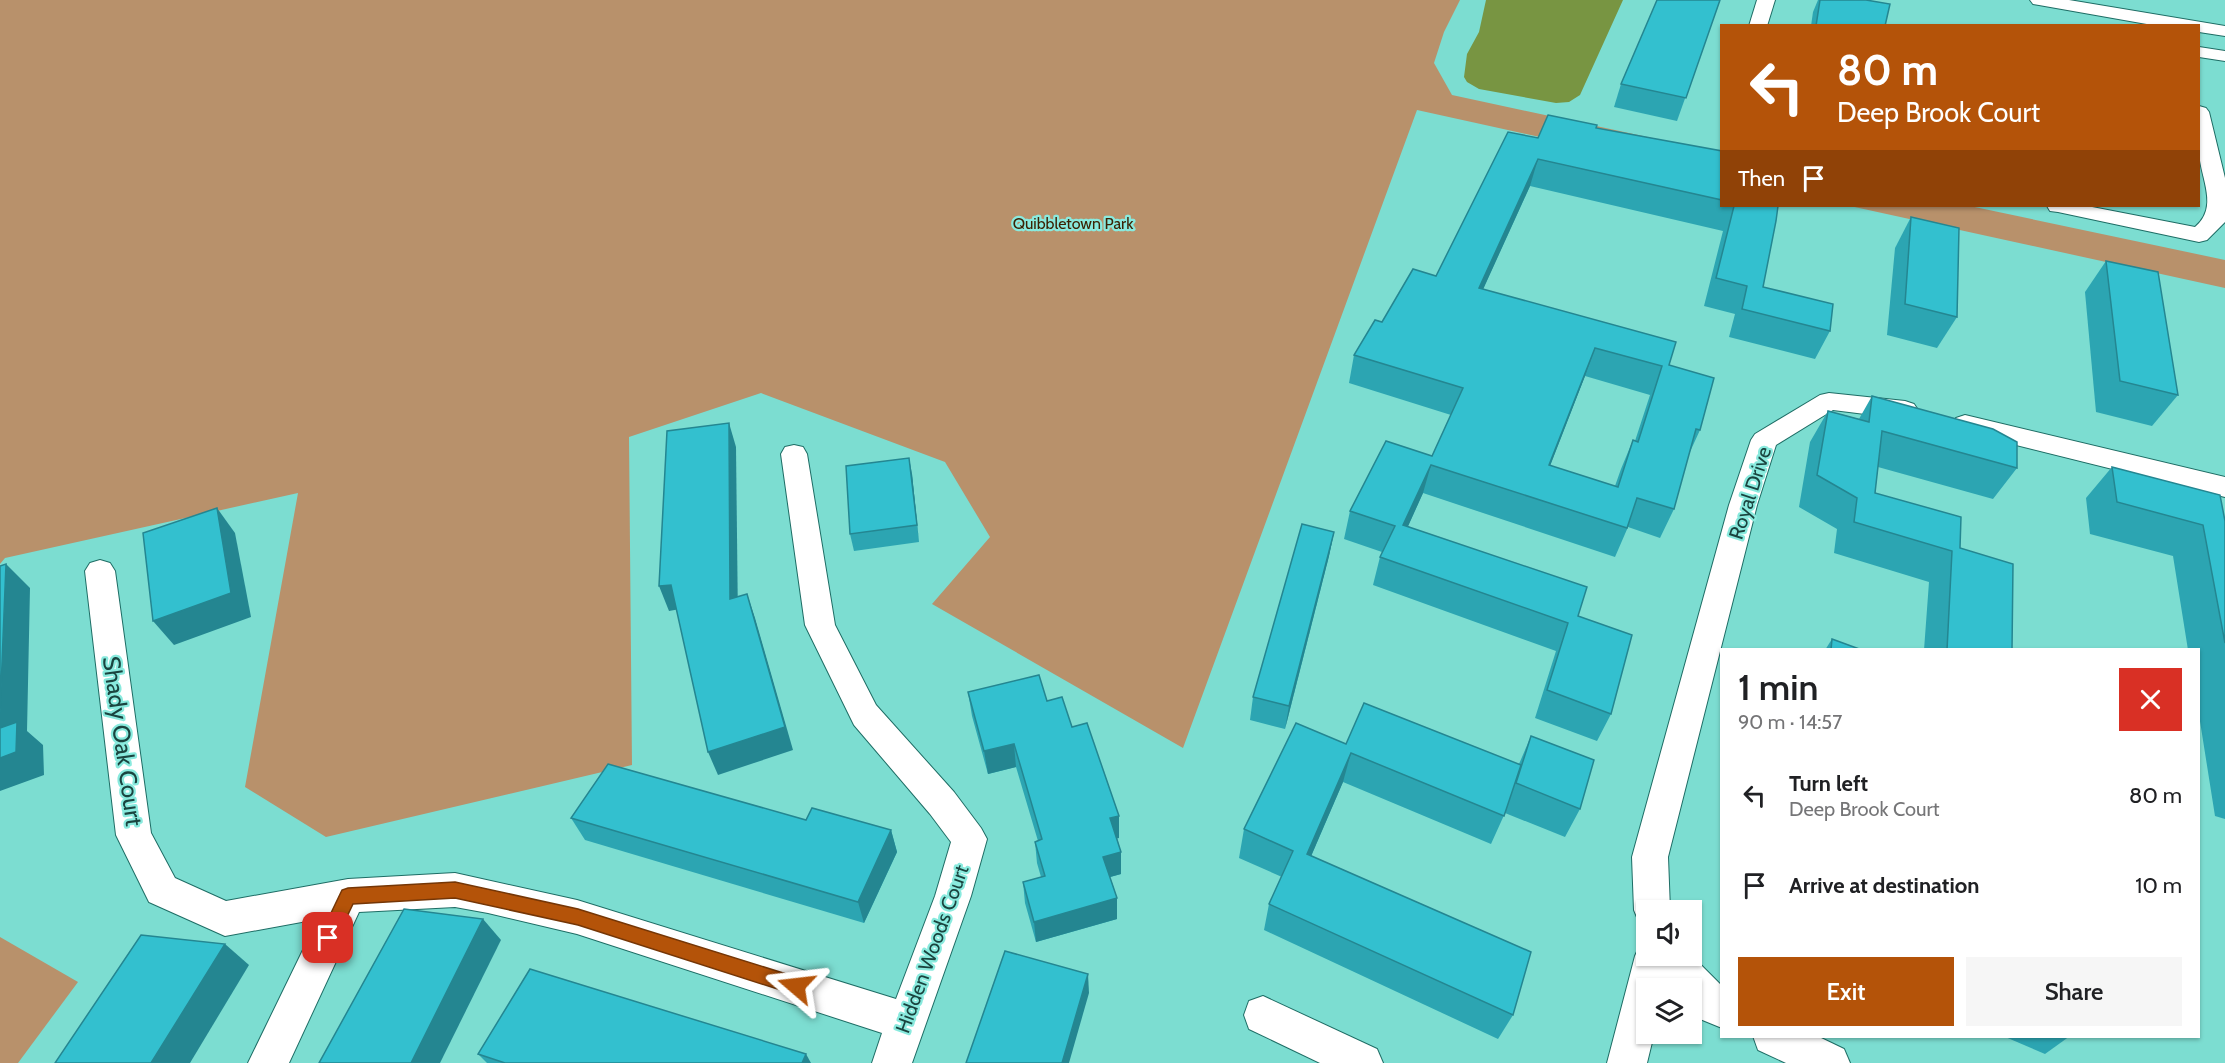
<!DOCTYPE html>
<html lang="en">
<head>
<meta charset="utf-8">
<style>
  :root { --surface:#fff; --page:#f6f6f6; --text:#202124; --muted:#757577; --accent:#b45309 }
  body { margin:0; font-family:Cabin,sans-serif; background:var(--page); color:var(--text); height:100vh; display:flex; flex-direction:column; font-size:22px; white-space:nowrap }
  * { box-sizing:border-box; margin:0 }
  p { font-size:20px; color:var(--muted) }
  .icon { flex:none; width:33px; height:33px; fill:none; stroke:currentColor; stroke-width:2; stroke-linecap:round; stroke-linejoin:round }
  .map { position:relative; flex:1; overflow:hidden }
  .drawer { position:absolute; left:1720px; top:648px; width:480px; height:390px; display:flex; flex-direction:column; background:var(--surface); border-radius:0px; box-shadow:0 2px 4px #0004 }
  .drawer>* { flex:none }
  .banner { position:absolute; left:1720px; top:24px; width:480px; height:183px; border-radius:0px; box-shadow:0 2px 4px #0004; background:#b45309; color:#fff; overflow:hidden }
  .controls { position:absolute; left:1636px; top:900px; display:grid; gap:12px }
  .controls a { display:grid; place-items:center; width:66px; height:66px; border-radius:0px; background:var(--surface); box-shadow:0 2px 4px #0004; font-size:30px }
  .pin { position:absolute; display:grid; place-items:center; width:51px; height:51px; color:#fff; margin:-26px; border-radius:12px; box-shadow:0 3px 9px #0006 }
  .me { position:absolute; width:66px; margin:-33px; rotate:287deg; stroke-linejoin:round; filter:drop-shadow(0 0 4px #0008) }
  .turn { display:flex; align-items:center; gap:21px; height:126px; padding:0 18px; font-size:27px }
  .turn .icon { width:78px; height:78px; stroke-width:2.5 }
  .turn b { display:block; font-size:42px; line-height:51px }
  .then { display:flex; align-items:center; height:57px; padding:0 18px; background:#0003; gap:12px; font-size:22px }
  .round { display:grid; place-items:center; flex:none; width:63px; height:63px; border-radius:0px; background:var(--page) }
  .overview { display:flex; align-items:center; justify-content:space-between; height:102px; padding:0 18px }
  h1 { font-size:36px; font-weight:600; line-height:45px }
  .button { display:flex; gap:12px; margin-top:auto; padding:12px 18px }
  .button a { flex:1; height:69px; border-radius:0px; background:var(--accent); color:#fff; font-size:24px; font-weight:600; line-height:69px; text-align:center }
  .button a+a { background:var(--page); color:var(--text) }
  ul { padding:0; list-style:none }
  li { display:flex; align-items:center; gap:18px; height:90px; padding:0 18px }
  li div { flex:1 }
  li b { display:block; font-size:22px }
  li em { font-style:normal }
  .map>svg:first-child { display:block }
</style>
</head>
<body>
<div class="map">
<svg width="2225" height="1063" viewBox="0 0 2225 1063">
  <rect width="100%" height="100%" fill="#7cddd1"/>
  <!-- green -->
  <g fill="#b8916b">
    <polygon points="0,0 1460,0 1444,32 1434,63 1452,95 1722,153 1722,177 1417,110 1183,748 932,604 990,537 945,462 761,393 629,437 632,765 326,837 245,787 298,493 5,558 0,564"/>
    <polygon points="1850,206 1970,206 2225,260 2225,288"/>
    <polygon points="0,937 78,982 18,1063 0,1063"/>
  </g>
  <!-- water -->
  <polygon fill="#789542" points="1486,0 1623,0 1580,95 1569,102 1556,103 1479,89 1467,82 1464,77 1467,54 1479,32"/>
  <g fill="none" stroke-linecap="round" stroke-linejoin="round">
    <!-- minor casing -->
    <g stroke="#1e6d65" stroke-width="2">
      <g id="minor">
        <polygon points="1757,0 1775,0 1767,26 1749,26"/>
        <polygon points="2030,0 2069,0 2225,26 2225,36 2199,32 2199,26 2158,26 2039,5 2033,4"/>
        <polygon points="2199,47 2225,51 2225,61 2199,57"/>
        <path d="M2199,106L2206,108L2209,112L2225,178V222L2207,240L2199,242L2058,212L2050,211L2047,206H2087L2195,227C2219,207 2201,180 2199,153C2198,138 2199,122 2199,106Z"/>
        <polygon points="1829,393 1905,401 1914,404 1918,410 1914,416 1905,419 1833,410 1776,445 1757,505 1668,857 1670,910 1647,910 1647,925 1639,922 1634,910 1632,857 1729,505 1751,440 1755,434 1820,395"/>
        <polygon points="1965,415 2225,477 2225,497 1956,430 1952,424 1956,418"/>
        <polygon points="794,445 803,447 807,454 835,625 876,705 954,792 981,828 987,839 971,896 912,1063 872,1063 882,1033 577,934 488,913 455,907 359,912 289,1063 248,1063 318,919 225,936 149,902 116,835 85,571 90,563 100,560 110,563 115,571 151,833 175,878 226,901 348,879 455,873 577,900 896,999 935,896 951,842 930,814 854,725 805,625 781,454 785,447"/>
        <polygon points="1647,941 1647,956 1692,956 1722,986 1722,1028 1700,1019 1692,1010 1692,988 1672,988 1666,983 1665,988 1647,988 1647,1034 1654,1034 1647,1063 1607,1063 1635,956 1641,943"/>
        <polygon points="1263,996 1377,1049 1383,1063 1320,1063 1249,1029 1244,1015 1249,1001"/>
        <polygon points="1753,1036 1817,1036 1844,1049 1850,1063 1786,1063 1758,1050"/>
      </g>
    </g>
    <!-- minor -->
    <use href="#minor" fill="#fff" fill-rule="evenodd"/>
  </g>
  <!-- wall -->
  <g fill="#2ca5b2" fill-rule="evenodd">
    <polygon points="1720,0 1677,121 1614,107 1621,84"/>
    <polygon points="1818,0 1866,0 1885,26 1811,26 1813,12"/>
    <path d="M1596,128L1722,151V206H1778L1763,287L1830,331L1815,359L1729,337L1735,314L1704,306L1723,231L1530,186L1483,289L1669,365L1700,430L1689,454L1674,509L1660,538L1628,527L1615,557L1423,493L1408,526L1578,616L1611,714L1597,741L1535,718L1556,651L1373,585L1380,557L1382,552L1344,539L1350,511L1432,456L1451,415L1349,383L1354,355L1382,322L1436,276L1538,138ZM1585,376L1650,395L1635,441L1633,440L1621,469L1615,486L1550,466Z"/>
    <polygon points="1911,217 1957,317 1937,348 1887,335 1895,248"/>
    <polygon points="2106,261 2178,395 2152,426 2096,412 2085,292"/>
    <polygon points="1872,396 2017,468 1993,499 1878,467 1875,493 1960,548 2012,650 1924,650 1929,582 1834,553 1837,529 1799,507 1810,442 1828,411 1859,419"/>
    <polygon points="2112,467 2225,521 2225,819 2215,816 2199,715 2199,650 2188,650 2173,556 2090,534 2086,498"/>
    <polygon points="912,474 919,542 854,551 850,534"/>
    <polygon points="1334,532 1329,556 1285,729 1250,720 1253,697"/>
    <polygon points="1832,639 1862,650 1825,650"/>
    <polygon points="968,692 1047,701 1072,727 1119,838 1117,838 1121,852 1121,874 1110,877 1117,898 1117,919 1036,942 1025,903 1023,882 1041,877 1037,863 1035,842 1038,841 1016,767 988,774 972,716"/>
    <polygon points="1531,736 1580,809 1565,837 1505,813 1491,844 1343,782 1311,856 1513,1015 1498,1039 1264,930 1269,904 1282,877 1239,858 1244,829 1346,744 1519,764"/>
    <polygon points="571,818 806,820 891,830 897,852 864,923 585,840"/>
    <polygon points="2003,1036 2070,1036 2045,1054"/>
    <polygon points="478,1054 811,1063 487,1063"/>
  </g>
  <!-- shaded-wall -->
  <g fill="#248691">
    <polygon points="1538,159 1530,186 1471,316 1479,288"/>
    <polygon points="1595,348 1585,376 1539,494 1549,465"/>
    <polygon points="729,423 736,447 738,623 730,599"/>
    <polygon points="909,458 912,474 919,542 917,525"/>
    <polygon points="1431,465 1423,493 1396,553 1403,525"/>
    <polygon points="217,508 235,533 251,617 174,645 153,621"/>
    <polygon points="1334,532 1329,556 1285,729 1289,706"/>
    <polygon points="6,564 30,588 27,731 43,745 44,775 0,791 0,713"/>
    <polygon points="671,585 680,609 669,611 659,586"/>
    <polygon points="747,594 755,618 793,750 718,775 708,752"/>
    <polygon points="1014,744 1016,767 988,774 984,751"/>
    <polygon points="1351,753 1343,782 1300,882 1307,854"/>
    <polygon points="1119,816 1119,838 1110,840 1110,818"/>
    <polygon points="891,830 897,852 864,923 858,902"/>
    <polygon points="1121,852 1121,874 1103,879 1103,857"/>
    <polygon points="1117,898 1117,919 1036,942 1034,922"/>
    <polygon points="483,919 501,940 440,1063 411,1063"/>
    <polygon points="225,944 249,965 190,1063 151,1063"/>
    <polygon points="1088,974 1089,993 1069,1063 1062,1063"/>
    <polygon points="806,1054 811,1063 802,1063"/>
  </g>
  <!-- building -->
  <g fill="#33c0cf" stroke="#248691" stroke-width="1.5" fill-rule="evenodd">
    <polygon points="1657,0 1720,0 1686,98 1621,84"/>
    <polygon points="1820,0 1866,0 1890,4 1885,26 1816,26"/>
    <path d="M1548,115L1597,125L1596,128L1722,151V200L1538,159L1479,288L1676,342L1669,365L1714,378L1700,430L1696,429L1674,509L1637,498L1627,528L1431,465L1403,525L1587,587L1578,616L1632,635L1611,714L1547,690L1568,623L1380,557L1395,526L1350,511L1386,441L1432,456L1463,388L1354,355L1375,320L1382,322L1413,269L1436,276L1508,132L1538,138ZM1595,348L1662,366L1638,442L1633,440L1618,487L1549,465Z"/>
    <polygon points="1734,206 1778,206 1776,221 1763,287 1833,304 1830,331 1742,309 1747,286 1716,278"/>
    <polygon points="1911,217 1959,228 1957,317 1905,304"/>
    <polygon points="2106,261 2158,272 2178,395 2120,381"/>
    <polygon points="1872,396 1993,429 2017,442 2017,468 1882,431 1875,493 1961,517 1960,548 2013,564 2012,650 1947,650 1952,551 1854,522 1857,498 1817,475 1828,411 1869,422"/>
    <polygon points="729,423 730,599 747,594 785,727 708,752 671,585 659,586 667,431"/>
    <polygon points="909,458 917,525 850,534 846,466"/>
    <polygon points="2112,467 2220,495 2225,521 2225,643 2203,525 2117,502"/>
    <polygon points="217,508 231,593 153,621 143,533"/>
    <polygon points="1302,524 1334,532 1289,706 1253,697"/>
    <polygon points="6,564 0,713 0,566"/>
    <polygon points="1832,639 1862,650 1831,650"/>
    <polygon points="1039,675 1047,701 1062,697 1072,727 1087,723 1119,816 1110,818 1121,852 1103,857 1117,898 1034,922 1023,882 1045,876 1035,842 1042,839 1014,744 984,751 968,692"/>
    <polygon points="1364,703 1521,765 1504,816 1351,753 1307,854 1531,952 1513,1015 1269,904 1293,851 1244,829 1296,723 1346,744"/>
    <polygon points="17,722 16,752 0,758 0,728"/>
    <polygon points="1531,736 1594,760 1580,809 1516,783"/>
    <polygon points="608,764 806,820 812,808 891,830 858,902 571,818"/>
    <polygon points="404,909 483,919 411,1063 319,1063"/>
    <polygon points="141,935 225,944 151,1063 55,1063"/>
    <polygon points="1005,951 1088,974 1062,1063 966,1063"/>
    <polygon points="530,969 806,1054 802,1063 505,1063 478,1054"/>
  </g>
  <!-- route -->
  <polygon fill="#b45309" stroke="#753606" stroke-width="1.5" points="455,882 578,909 796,977 803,980 805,986 803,993 796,995 578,925 455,898 353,904 334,944 328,946 322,944 319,938 342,890 348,888"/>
  <g text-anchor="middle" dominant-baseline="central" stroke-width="4.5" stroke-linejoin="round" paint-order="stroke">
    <!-- far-park labels -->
    <g font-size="16" fill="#3c2204" stroke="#89eade">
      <text x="1073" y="223">Quibbletown Park</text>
    </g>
    <!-- street labels -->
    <g font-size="20" fill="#1a443f" stroke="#89eade">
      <text transform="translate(1750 493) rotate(-72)">Royal Drive</text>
      <text transform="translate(932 949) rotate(-70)">Hidden Woods Court</text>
    </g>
    <!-- near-street labels -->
    <g font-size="24" fill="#1a443f" stroke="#89eade">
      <text transform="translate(123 741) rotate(82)">Shady Oak Court</text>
    </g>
  </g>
</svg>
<div class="controls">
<a><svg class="icon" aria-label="sound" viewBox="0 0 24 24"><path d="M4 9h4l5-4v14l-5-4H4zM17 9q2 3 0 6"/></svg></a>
<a><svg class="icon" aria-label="layers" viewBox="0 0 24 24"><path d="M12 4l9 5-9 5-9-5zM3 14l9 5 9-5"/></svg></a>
</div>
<div class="pin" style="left:328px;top:938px;background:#d93025"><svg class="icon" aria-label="arrive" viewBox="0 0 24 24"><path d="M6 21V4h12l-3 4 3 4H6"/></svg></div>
<svg class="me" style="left:796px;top:986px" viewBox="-20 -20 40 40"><path d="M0-17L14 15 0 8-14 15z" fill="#b45309" stroke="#fff" stroke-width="4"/></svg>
<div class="banner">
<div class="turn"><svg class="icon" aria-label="left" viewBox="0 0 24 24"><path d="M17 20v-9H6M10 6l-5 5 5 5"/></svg><div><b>80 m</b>Deep Brook Court</div></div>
<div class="then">Then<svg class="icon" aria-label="arrive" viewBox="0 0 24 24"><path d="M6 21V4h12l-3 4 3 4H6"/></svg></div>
</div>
<section class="drawer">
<div class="overview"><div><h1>1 min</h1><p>90 m · 14:57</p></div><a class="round" style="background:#d93025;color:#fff"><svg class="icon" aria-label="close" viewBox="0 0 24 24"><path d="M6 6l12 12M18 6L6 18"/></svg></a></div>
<ul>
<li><svg class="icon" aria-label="left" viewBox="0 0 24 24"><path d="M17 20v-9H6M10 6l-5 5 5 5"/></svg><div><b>Turn left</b><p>Deep Brook Court</p></div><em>80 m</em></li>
<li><svg class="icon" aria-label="arrive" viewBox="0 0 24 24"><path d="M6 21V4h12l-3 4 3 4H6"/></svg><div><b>Arrive at destination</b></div><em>10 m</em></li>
</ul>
<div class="button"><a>Exit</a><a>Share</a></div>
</section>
</div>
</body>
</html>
